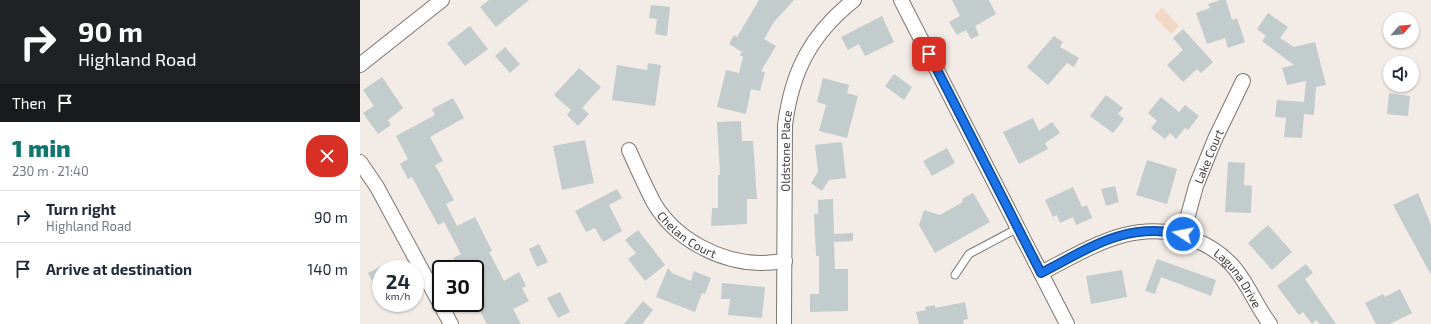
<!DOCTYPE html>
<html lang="en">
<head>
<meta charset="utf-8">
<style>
  :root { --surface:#fff; --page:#f2f2f3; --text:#1f2937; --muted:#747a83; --line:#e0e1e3; --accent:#0f766e }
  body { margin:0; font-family:"Exo 2",sans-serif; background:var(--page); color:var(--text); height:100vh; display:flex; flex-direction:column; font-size:15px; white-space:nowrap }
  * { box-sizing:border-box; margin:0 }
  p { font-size:13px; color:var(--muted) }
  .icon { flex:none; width:22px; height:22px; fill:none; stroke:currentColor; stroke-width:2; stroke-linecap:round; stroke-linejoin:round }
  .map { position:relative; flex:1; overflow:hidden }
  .panel { display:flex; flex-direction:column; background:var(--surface); width:360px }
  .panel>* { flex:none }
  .hud { background:#202124; color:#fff; overflow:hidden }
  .needle { width:26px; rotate:63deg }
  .controls { position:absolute; left:1023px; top:12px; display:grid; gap:8px }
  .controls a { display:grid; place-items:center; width:36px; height:36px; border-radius:50%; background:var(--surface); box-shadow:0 1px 3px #0004; font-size:20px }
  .speed { position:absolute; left:12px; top:260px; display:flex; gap:8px; font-size:20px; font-weight:700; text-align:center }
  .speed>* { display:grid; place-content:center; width:52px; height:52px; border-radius:50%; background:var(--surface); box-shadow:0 1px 3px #0004; line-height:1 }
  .speed small { font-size:10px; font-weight:400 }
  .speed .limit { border:2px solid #111; border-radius:6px; background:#fff; color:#111 }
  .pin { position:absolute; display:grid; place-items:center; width:34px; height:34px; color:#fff; margin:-17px; border-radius:8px; box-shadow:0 2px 6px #0006 }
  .me { position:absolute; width:44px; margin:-22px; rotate:281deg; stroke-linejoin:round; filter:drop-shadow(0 0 3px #0008) }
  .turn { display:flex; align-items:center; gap:14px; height:84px; padding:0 12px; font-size:18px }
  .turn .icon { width:52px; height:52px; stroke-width:2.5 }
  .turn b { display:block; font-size:28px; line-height:34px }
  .then { display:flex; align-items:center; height:38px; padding:0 12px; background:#0003; gap:8px; font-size:15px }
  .round { display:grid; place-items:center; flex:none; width:42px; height:42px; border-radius:16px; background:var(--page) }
  .overview { display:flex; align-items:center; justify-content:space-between; height:68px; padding:0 12px }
  h1 { font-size:24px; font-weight:800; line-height:30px; color:var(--accent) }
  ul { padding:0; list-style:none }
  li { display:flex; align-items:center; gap:12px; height:52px; padding:0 12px; border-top:1px solid var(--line) }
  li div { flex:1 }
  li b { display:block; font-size:15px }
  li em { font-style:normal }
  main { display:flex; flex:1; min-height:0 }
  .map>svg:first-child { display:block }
</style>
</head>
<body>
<main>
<section class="panel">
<div class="hud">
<div class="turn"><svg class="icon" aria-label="right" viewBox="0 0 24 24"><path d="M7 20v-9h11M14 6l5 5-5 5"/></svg><div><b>90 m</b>Highland Road</div></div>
<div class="then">Then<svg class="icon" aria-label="arrive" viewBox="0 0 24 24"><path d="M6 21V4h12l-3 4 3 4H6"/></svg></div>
</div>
<div class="overview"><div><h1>1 min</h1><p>230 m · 21:40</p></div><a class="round" style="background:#d93025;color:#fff"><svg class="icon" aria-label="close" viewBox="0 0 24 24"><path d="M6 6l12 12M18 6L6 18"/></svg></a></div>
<ul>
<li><svg class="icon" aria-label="right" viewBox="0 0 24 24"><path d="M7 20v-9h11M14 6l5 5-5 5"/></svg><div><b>Turn right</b><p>Highland Road</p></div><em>90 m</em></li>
<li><svg class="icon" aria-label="arrive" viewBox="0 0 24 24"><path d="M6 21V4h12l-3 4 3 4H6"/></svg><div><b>Arrive at destination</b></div><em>140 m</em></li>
</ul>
</section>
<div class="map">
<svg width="1071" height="324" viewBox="0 0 1071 324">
  <rect width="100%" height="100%" fill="#f2ebe6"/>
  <!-- green -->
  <polygon fill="#f2d8c4" points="802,8 819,26 811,34 794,16"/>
  <!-- building -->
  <g fill="#c2cccc">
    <polygon points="129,0 169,0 136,27 120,7"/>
    <polygon points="399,0 434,0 414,22 404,39 416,46 401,71 405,72 400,91 391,89 386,114 357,107 366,70 379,73 383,57 380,55 382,52 369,44 374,35 377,37"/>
    <polygon points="592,0 629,0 636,14 615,26 619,35 611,39 606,30 597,35 589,22 600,16"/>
    <polygon points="860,0 866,0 872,20 877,18 885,42 868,48 865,38 847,44 836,13 850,8 848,4"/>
    <polygon points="291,5 310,7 307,36 295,34 297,19 289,18"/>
    <polygon points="908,13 928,27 920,38 934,47 955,42 966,85 956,87 954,115 944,114 942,138 924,137 926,118 915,117 917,100 944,102 946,81 927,85 922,68 934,65 902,41 906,36 897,29"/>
    <polygon points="522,16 534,42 505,56 499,44 488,50 481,37"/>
    <polygon points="110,26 128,49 105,66 87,43"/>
    <polygon points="823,29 853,62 841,73 837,69 823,82 807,65 823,50 813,38"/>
    <polygon points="694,36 703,42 700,47 719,58 714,67 707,63 688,85 667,67"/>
    <polygon points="145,47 160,64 150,73 135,56"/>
    <polygon points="288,63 301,65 295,106 252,100 257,65 287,70"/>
    <polygon points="219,68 241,87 222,108 229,114 218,126 207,115 211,110 194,95"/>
    <polygon points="534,74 552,87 544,100 525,86"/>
    <polygon points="22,77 43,108 28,120 31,125 18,134 3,113 14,106 3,90"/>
    <polygon points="463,78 489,85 487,93 498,96 487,138 459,131 466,105 457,102"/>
    <polygon points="1029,93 1050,96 1048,116 1027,114"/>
    <polygon points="746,95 763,108 758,114 764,119 753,133 730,116"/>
    <polygon points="801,97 819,112 825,105 839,116 828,130 825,128 816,139 810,133 805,139 791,128 797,121 788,113"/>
    <polygon points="93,98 104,118 70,137 83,161 75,165 94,200 86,204 97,226 115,217 132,251 129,252 144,281 159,272 166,286 162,288 169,301 153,309 161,324 127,324 115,302 115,298 125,293 115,275 115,269 99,269 93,258 101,254 84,222 78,225 52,177 48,179 40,164 48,159 36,136 75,115 72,109"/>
    <polygon points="673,118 679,131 692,122 700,133 685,143 688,149 659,164 643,132"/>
    <polygon points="381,121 382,141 393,141 397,199 387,199 387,224 351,226 352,208 358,208 358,175 360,175 357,122"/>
    <polygon points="225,140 234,183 202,190 193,146"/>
    <polygon points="482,142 486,178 469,180 462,191 451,183 458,172 455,145"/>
    <polygon points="587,148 595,163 572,176 563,161"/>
    <polygon points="787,160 817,169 807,204 776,195"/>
    <polygon points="868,162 885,163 884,185 892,186 891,213 865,212"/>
    <polygon points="755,186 759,202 746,206 741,189"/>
    <polygon points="713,187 722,207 727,205 732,218 716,225 713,217 700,223 697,215 693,217 685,200"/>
    <polygon points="257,189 262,198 249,205 262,231 243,242 235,228 226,232 215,211"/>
    <polygon points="613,193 630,222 575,253 559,225 564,210 580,215 603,202 602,199"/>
    <polygon points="1058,193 1071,225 1071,275 1033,205"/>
    <polygon points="473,199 474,234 493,233 493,241 474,242 475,269 488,269 488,311 450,312 450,294 459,294 459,256 456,256 454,214 458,214 458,200"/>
    <polygon points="908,225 932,252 912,270 888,243"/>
    <polygon points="278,230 305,265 285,281 268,259 276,253 265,240"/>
    <polygon points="179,244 188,262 177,267 169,249"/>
    <polygon points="797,259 856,280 851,296 801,277 795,294 785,291"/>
    <polygon points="946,264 953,273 945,279 976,324 960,324 956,320 952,324 943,312 939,315 917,286"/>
    <polygon points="21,266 21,298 8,273"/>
    <polygon points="308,268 312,273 331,281 334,271 351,278 345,294 342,293 335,312 296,297"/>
    <polygon points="762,270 767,297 731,304 726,276"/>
    <polygon points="362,283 405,287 402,318 368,315 370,299 361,299"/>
    <polygon points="1040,289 1052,313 1030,324 1016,324 1005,303 1023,294 1025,297"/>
    <polygon points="200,292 210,312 198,318 187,298"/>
    <polygon points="283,301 293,310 282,324 264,324"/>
    <polygon points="605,302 608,319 603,320 604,324 559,324 556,312 566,310 565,307 575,305 575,308"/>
  </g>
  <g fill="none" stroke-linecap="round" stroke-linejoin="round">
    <!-- lane casing -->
    <g stroke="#7d7671" stroke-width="9">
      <polyline id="lane" points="595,275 609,254 658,228"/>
    </g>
    <!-- street casing -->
    <g stroke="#7d7671" stroke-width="16">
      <g id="street">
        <polyline points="541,0 707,324"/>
        <polyline points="0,65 82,0"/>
        <path id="s1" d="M269,150C277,168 285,186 294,203C315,239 359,262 400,263C408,263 417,262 425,261"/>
        <polyline points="0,162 17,187 91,324"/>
        <path id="s2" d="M823,234L836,186L855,139L883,81"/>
        <path id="s3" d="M681,273C730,248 778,215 835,240C848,245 860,253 870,263C887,280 895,305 910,324"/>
        <path id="s4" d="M424,324L425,125C432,71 451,34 494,0"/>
      </g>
    </g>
    <!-- lane -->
    <use href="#lane" stroke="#fff" stroke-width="7"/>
    <!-- street -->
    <use href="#street" stroke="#fff" stroke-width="14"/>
  </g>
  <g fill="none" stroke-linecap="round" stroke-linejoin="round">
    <!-- route casing -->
    <g stroke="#114b97" stroke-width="10">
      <path id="route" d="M569,54L681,273C730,248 764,222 823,234"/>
    </g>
    <!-- route -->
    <use href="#route" stroke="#1a73e8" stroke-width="7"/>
  </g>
  <g text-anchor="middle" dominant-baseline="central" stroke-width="4" stroke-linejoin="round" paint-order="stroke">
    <!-- street labels -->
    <g font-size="12" fill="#3f3c3a" stroke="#fff9f4">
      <text stroke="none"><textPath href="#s4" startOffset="173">Oldstone Place</textPath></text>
      <text stroke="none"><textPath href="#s2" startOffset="82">Lake Court</textPath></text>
      <text stroke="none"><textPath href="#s1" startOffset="105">Chelan Court</textPath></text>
      <text stroke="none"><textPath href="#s3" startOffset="223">Laguna Drive</textPath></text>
    </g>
  </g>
</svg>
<div class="controls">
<a><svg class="needle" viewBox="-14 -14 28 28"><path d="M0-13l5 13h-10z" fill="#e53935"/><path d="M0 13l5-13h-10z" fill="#747a83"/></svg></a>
<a><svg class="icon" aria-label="sound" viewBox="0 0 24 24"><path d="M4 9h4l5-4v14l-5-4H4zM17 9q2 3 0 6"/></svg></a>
</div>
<div class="speed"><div>24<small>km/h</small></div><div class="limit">30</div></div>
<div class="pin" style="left:569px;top:54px;background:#d93025"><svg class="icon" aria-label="arrive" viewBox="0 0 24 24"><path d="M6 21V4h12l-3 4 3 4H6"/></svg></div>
<svg class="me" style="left:823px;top:234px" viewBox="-20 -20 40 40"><circle r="17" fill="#1a73e8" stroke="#fff" stroke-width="3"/><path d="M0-11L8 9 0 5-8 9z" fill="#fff"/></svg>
</div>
</main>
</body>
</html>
